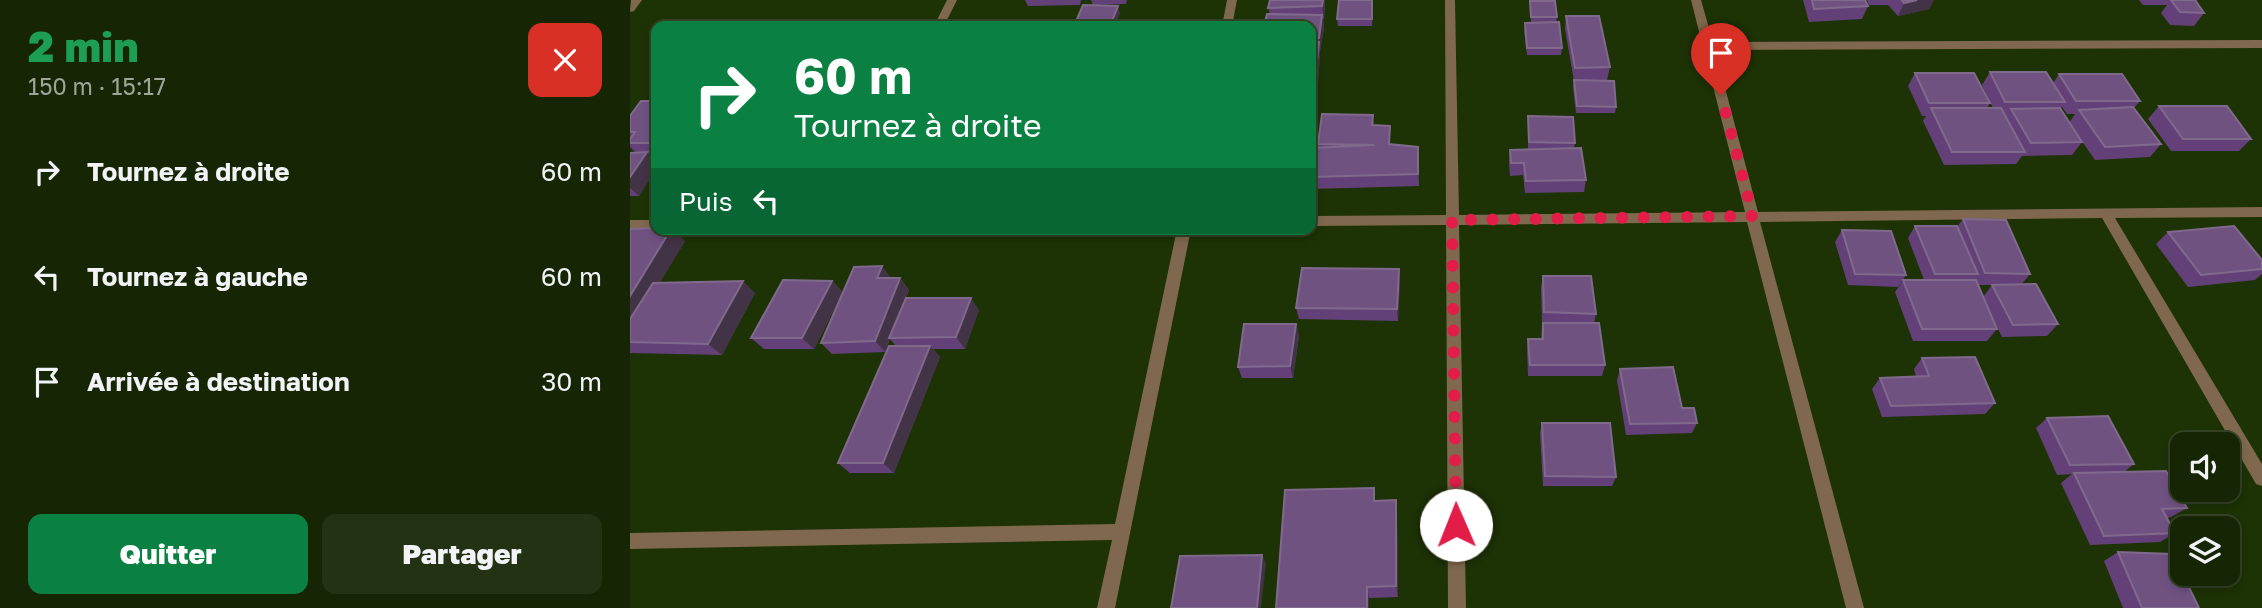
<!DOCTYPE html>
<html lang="fr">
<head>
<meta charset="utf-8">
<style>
  :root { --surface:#162604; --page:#233213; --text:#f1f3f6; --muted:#9ea59a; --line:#354326; --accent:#0b8043 }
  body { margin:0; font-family:"Golos Text",sans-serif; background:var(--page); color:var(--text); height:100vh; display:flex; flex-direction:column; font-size:26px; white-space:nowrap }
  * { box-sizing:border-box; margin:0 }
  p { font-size:23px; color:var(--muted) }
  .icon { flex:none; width:38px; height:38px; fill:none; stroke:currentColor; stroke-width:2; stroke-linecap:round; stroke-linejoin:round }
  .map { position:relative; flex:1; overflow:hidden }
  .panel { display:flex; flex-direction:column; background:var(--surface); width:630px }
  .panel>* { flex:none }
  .top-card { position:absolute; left:21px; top:21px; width:665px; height:214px; border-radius:14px; box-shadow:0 4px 10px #0003,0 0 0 2px var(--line); background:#0b8043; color:#fff; overflow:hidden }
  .fabs { position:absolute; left:1540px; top:432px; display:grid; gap:14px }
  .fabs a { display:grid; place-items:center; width:70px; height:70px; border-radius:14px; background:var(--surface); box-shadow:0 4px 10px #0003,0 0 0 2px var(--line); font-size:35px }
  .pin { position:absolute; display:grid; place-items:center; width:60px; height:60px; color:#fff; margin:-72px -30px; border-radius:50% 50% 50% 0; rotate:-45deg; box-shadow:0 0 7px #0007 }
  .pin .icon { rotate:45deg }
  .me { position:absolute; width:77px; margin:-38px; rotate:359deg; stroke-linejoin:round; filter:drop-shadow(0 0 5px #0008) }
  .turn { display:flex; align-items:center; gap:24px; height:147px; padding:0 28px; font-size:32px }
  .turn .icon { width:91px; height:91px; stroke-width:2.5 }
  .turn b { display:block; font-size:49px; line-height:60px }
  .then { display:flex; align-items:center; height:66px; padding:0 28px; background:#0003; gap:14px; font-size:26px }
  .round { display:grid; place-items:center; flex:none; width:74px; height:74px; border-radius:14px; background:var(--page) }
  .overview { display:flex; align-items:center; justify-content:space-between; height:119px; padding:0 28px }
  h1 { font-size:42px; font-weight:800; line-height:52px; color:#1e9e55 }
  .primary-button { display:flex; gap:14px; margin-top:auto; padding:14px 28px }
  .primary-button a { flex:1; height:80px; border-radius:14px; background:var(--accent); color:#fff; font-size:28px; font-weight:800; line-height:80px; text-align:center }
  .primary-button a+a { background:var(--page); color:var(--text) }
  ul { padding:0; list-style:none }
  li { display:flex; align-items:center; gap:21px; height:105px; padding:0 28px }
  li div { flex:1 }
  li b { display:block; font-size:26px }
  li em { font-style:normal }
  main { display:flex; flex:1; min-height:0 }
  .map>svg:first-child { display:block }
</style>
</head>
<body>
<main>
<section class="panel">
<div class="overview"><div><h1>2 min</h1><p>150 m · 15:17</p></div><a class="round" style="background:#d93025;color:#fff"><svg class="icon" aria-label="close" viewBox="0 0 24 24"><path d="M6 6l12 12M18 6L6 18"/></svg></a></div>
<ul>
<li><svg class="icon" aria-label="right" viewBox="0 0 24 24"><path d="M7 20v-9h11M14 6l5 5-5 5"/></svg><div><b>Tournez à droite</b></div><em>60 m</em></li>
<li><svg class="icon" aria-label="left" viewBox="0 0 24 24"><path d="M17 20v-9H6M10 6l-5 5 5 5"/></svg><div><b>Tournez à gauche</b></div><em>60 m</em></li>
<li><svg class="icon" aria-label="arrive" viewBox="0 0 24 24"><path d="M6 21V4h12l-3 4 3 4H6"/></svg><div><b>Arrivée à destination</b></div><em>30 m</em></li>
</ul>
<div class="primary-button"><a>Quitter</a><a>Partager</a></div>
</section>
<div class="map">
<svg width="1632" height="608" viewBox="0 0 1632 608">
  <rect width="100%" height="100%" fill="#1d3205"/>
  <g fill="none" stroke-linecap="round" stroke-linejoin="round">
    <!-- minor -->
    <g fill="#7f684d" fill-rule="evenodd">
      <polygon points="1,0 12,0 4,11 0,12"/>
      <polygon points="317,0 327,0 314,26 304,26"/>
      <polygon points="597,0 607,0 602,26 592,26"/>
      <polygon points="815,0 825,0 829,215 1115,212 1061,0 1071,0 1083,42 1632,40 1632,48 1085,50 1128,212 1632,207 1632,217 1485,218 1632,464 1632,486 1626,484 1472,218 1130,222 1234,608 1216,608 1117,222 829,225 836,608 818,608 816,225 681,226 681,216 816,215"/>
      <polygon points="0,220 26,220 26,229 28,229 0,230"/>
      <polygon points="547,229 561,229 485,608 467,608 482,540 0,549 0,533 485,524"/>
    </g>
  </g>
  <!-- wall -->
  <g fill="#644078" fill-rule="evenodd">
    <polygon points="395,0 451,0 450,5 398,6"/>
    <polygon points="461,0 497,0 496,4 463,5 490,13 485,26 444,26 463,5"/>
    <polygon points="640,0 695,0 694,19 693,19 694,28 690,51 688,83 686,83 687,89 684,112 681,112 683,144 681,144 681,26 640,14 638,8"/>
    <polygon points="709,0 743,0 742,26 708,26 707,19"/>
    <polygon points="1173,0 1235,0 1238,6 1232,19 1179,22"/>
    <polygon points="1237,0 1304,0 1299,9 1268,16 1258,5 1239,5"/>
    <polygon points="1509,0 1567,0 1566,2 1574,13 1564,26 1540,25 1531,13 1537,5 1513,5"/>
    <polygon points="900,1 927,17 926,22 932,48 931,55 897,55 894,30 895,23 901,23"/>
    <polygon points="936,16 980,67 977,80 960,81 986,107 985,113 946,113 943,87 944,81 935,29"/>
    <polygon points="1360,72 1423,83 1429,74 1510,101 1504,108 1531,144 1520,157 1465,160 1439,123 1445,114 1437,114 1432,107 1430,109 1452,142 1442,155 1392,156 1386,164 1314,165 1293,121 1296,116 1292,116 1278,86 1285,73 1360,103 1357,108 1363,108 1352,85"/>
    <polygon points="26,101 26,156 21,156 9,196 0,196 0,153 6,153 0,147 0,116"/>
    <polygon points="1529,106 1621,139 1609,151 1541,151 1518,119"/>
    <polygon points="743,115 744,125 760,126 760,145 788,147 789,186 681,189 681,148 688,148 688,144"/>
    <polygon points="898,116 945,143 944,148 956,180 954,192 895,193 893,175 880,176 879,163 880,150 912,149 898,149"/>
    <path d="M1333,219L1400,274L1391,285L1428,324L1417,336L1372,337L1356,304L1367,329L1357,341H1283L1265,292L1273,280H1294L1278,238L1285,226L1327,227ZM1348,285H1370H1362L1353,297Z"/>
    <polygon points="0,229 55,241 29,283 125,293 92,355 0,353"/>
    <polygon points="1212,230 1276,275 1268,287 1218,285 1205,242"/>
    <polygon points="1538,232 1632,260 1632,274 1625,280 1558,287 1526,244"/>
    <polygon points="913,276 966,314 964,323 975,365 972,376 898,376 897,350 898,339 911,339 912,324 911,288"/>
    <polygon points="261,278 270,278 279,290 274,303 349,310 335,349 303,349 310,357 264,473 220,473 208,463 266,346 260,339 255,352 202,354 191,343"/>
    <polygon points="202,281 213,292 184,349 134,349 121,338"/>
    <polygon points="770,281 768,321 669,319 666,308"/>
    <polygon points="666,324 669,336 663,378 612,378 608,367"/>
    <polygon points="1292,358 1365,403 1355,414 1252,417 1242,389 1250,378 1286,377 1284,369"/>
    <polygon points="990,369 1052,408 1067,423 1062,433 996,435 987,380"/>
    <polygon points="1417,418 1504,464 1494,472 1557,508 1541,517 1537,518 1545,533 1530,542 1460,545 1431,483 1442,474 1427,475 1406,428"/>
    <polygon points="912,423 986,477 982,486 913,486 910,433"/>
    <polygon points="766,500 767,513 768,597 739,598 739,608 646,608 746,501"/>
    <polygon points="1488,552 1569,608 1493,608 1474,561"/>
  </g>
  <!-- shaded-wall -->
  <g fill="#423346">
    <polygon points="693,0 695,0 694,19 692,6"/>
    <polygon points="1287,0 1304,0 1299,9 1268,16 1274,3"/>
    <polygon points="488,6 490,13 485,26 480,26"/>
    <polygon points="692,15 694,28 690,51 689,38"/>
    <polygon points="689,42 690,55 688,83 686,70"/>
    <polygon points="685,76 687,89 684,112 682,99"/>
    <polygon points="681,109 682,120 683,144 681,131"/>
    <polygon points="17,152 26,162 26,170 9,196 0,188 0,177"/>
    <polygon points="41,229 43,229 55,241 0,333 0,296"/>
    <polygon points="252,266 261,278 247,278"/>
    <polygon points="769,269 770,281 768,321 767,309"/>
    <polygon points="270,278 279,290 261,338 259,338 260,339 255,352 245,341"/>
    <polygon points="113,281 125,293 92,355 78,344"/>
    <polygon points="202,281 213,292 184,349 172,338"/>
    <polygon points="341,298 349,310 335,349 326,337"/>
    <polygon points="666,324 669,336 663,378 660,366"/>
    <polygon points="300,346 310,357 264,473 253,463"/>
    <polygon points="766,500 767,513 768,597 766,586"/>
    <polygon points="632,555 636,563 631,608 627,608"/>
    <polygon points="737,587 739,598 739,608 737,608"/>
  </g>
  <!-- building -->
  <g fill="#705281" stroke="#806a8c" stroke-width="2">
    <polygon points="640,0 693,0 692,6 638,8"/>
    <polygon points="709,0 742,0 742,19 707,19"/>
    <polygon points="1182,0 1235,0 1238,6 1184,9"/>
    <polygon points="1272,0 1287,0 1274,3"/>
    <polygon points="1541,0 1565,0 1574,13 1550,12"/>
    <polygon points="900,1 925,1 927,17 901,17"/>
    <polygon points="453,5 488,6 480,26 444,26"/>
    <polygon points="637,14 692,15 689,38 681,38 681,26 634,26"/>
    <polygon points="936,16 969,16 980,67 945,68"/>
    <polygon points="929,22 932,48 897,48 895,23"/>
    <polygon points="681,42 689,42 686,70 681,70"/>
    <polygon points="1360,72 1416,72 1435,102 1375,102"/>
    <polygon points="1285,73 1344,73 1360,103 1299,103"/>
    <polygon points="1429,74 1492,74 1510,101 1446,101"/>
    <polygon points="681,76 685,76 682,99 681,99"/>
    <polygon points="944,80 984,81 986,107 947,106"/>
    <polygon points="11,101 26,101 26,143 0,143 0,139 5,132 0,132 0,116"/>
    <polygon points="1529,106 1597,106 1621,139 1553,139"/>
    <polygon points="1503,107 1531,144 1475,147 1449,110"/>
    <polygon points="1301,108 1371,108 1395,152 1322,152"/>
    <polygon points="1430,108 1452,142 1401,143 1381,109"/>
    <polygon points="692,114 743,115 742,125 760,126 759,144 788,147 788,174 681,177 681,148 744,145 688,144"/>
    <polygon points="898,116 943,117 945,143 899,142"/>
    <polygon points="951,148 956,180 896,181 894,163 881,163 880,150"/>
    <polygon points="17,152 0,177 0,153"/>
    <polygon points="1333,219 1376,220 1400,274 1355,273"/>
    <polygon points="1285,226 1327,226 1348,274 1305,274"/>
    <polygon points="1604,226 1632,260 1632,269 1571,275 1538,232"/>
    <polygon points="26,228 41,229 0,296 0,229"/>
    <polygon points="1212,230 1261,231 1276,275 1225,274"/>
    <polygon points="252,266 247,278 270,278 245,341 191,343 224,267"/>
    <polygon points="672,268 769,269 767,309 666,308"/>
    <polygon points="913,276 961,276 966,314 914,312"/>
    <polygon points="153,280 202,281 172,338 121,338"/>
    <polygon points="1273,280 1346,280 1367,329 1292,329"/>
    <polygon points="113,281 78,344 0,342 0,319 23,283"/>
    <polygon points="1406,284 1428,324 1383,325 1362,285"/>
    <polygon points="276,298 341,298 326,337 259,338"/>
    <polygon points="913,323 969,323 975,365 900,365 898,339 913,339"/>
    <polygon points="614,324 666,324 660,366 608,367"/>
    <polygon points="259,346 300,346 253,463 208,463"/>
    <polygon points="1345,357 1365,403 1261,406 1250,378 1299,376 1292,358"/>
    <polygon points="1043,367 1052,408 1064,408 1067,423 1000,424 990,369"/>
    <polygon points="1478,416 1504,464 1440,465 1417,418"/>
    <polygon points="912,423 980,423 986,477 915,476"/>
    <polygon points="1536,471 1557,508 1532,509 1545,533 1474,536 1444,473"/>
    <polygon points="744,488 744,501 766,500 766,586 737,587 737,608 646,608 655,490"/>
    <polygon points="1488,552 1543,554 1569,608 1512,608"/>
    <polygon points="632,555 627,608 541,608 550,556"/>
  </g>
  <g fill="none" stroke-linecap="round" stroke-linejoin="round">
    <!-- route -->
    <polyline stroke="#e11d48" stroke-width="12" stroke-dasharray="0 21.6" points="826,525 822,220 1123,216 1091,95"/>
  </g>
</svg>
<div class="fabs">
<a><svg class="icon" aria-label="sound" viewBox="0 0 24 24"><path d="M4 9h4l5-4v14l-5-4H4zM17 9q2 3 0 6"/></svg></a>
<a><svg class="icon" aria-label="layers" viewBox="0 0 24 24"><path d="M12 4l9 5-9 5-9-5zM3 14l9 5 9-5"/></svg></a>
</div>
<div class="pin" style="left:1091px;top:95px;background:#d93025"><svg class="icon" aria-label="arrive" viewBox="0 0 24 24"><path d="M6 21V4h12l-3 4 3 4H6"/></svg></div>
<svg class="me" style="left:826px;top:525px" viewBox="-20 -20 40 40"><circle r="19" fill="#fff"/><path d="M0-13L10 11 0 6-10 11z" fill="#e11d48"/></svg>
<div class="top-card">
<div class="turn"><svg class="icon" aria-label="right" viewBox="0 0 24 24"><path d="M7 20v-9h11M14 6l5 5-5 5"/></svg><div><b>60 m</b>Tournez à droite</div></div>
<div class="then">Puis<svg class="icon" aria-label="left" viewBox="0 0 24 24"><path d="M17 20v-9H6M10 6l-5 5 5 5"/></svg></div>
</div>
</div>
</main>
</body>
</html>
